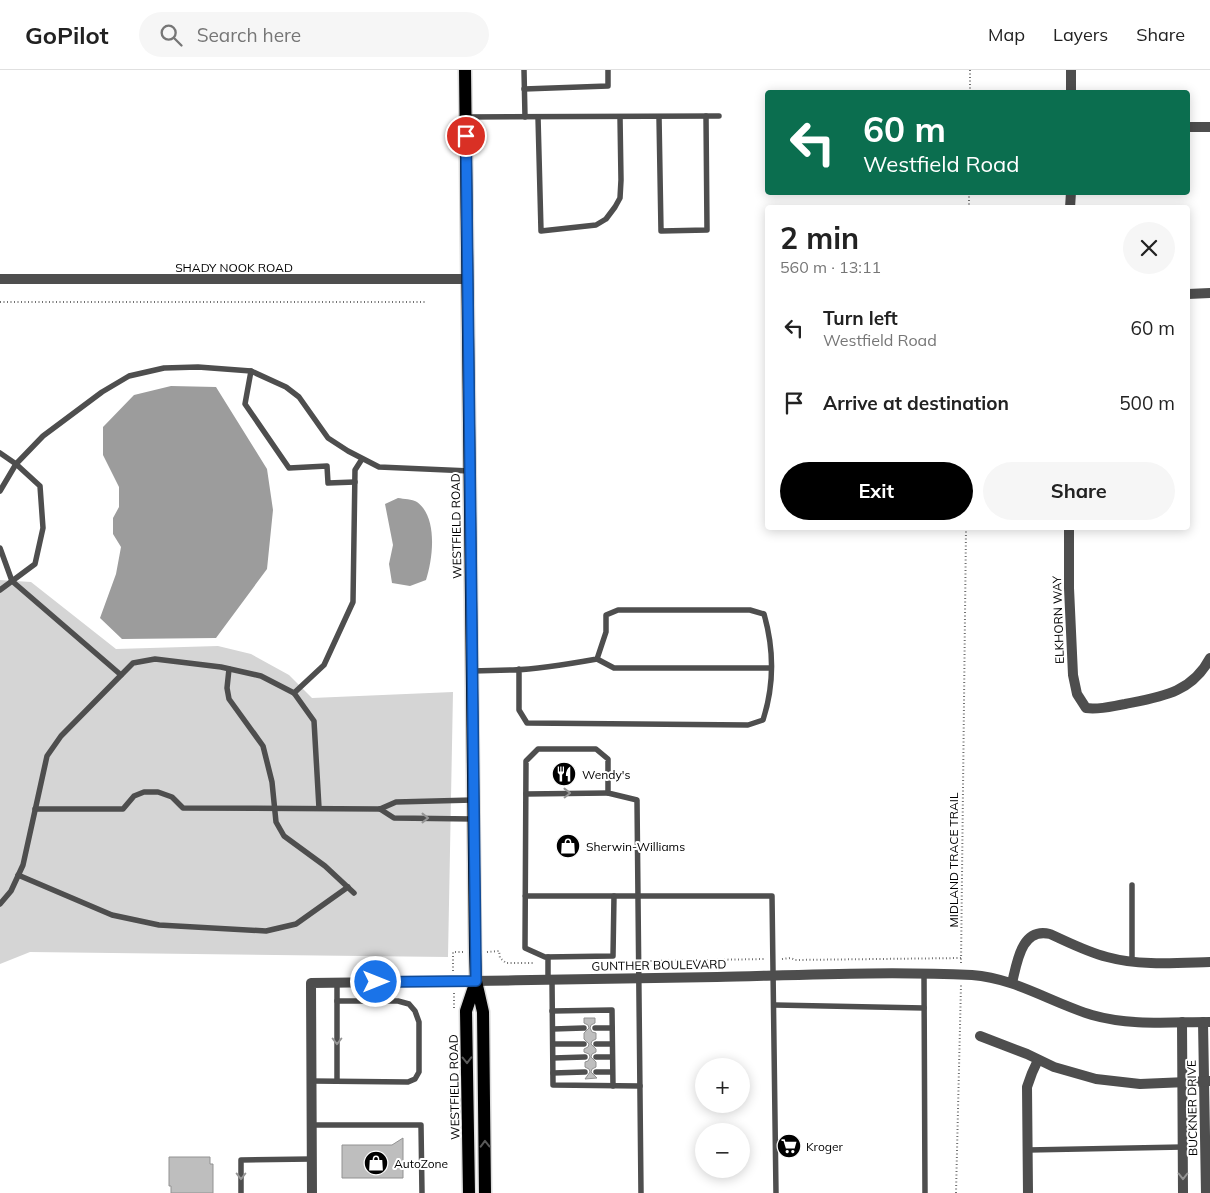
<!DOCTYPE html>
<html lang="en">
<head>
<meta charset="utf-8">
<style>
  :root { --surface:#fff; --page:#f6f6f6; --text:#222; --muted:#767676; --line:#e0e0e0; --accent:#000 }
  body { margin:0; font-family:Mulish,sans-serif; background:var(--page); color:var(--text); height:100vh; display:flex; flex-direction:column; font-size:19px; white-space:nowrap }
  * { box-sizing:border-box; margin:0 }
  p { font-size:16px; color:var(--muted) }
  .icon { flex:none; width:28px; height:28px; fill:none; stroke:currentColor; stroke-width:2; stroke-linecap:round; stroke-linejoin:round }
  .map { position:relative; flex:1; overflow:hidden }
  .panel { position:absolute; left:765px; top:135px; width:425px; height:325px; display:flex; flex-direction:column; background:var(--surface); border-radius:5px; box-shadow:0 2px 12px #0003 }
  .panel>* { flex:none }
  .guide { position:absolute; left:765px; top:20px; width:425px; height:105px; border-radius:5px; box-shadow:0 2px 12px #0003; background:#0b6e4f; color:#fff; overflow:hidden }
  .tools { position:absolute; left:695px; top:988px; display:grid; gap:10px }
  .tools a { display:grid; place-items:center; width:55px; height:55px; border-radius:50%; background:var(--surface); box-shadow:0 2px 12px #0003; font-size:25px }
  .pin { position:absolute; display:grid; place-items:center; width:42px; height:42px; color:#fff; margin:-21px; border:2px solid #fff; border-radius:50%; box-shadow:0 1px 5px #0007 }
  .me { position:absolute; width:55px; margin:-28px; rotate:90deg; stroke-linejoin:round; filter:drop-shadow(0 0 4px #0008) }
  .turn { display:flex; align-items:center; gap:18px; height:105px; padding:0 15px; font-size:22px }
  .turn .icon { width:65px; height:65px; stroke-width:2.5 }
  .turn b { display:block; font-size:35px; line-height:42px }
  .round { display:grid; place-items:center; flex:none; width:52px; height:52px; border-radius:26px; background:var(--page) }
  .overview { display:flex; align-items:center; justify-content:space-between; height:85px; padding:0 15px }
  h1 { font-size:30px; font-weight:700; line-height:38px }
  .button { display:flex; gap:10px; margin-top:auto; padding:10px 15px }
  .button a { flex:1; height:58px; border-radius:30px; background:var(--accent); color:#fff; font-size:20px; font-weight:700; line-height:58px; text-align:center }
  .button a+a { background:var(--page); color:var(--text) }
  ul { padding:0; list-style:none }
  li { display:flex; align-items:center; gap:15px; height:75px; padding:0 15px }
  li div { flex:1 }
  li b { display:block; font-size:19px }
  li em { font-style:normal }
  header { display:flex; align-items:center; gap:30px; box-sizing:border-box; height:70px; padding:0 25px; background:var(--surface); border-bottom:1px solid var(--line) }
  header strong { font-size:24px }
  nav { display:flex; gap:28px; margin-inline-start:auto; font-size:18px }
  .search { width:350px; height:45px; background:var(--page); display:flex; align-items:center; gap:12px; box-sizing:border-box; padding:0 18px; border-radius:28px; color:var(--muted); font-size:19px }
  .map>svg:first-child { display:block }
</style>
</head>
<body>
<header>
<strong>GoPilot</strong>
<div class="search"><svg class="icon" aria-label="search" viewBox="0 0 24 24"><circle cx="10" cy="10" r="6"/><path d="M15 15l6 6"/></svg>Search here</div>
<nav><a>Map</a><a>Layers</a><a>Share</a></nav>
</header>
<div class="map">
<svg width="1210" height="1123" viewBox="0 0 1210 1123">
  <rect width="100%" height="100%" fill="#fff"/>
  <!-- green -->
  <polygon fill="#d5d5d5" points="0,510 31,512 116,579 218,576 251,584 289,605 312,628 453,622 448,887 30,882 0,894"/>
  <!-- water -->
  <g fill="#9c9c9c">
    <polygon points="171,316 216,317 267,399 273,440 267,499 216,568 122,569 100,548 116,504 121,477 113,464 113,448 119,437 119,417 103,385 103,357 134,325"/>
    <path d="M398,428C404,429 412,429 417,432C438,447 433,489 426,510L410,516L392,513L389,494L393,475L385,434Z"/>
  </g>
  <!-- building -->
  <g fill="#bebebe" stroke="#929292">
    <polygon points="584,948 595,948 595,953 591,955 590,958 592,962 596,963 596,969 592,971 591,974 596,979 596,982 592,984 591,987 596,992 596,997 592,999 591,1002 597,1008 585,1009 590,1002 589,999 585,997 585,992 588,991 590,987 589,984 584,982 584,979 588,977 589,974 584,969 584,963 589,958 588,955 584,953"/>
    <polygon points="403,1068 403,1108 342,1108 342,1075 392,1075"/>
    <polygon points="169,1087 210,1087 210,1094 213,1094 213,1123 171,1123 171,1116 169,1116"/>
  </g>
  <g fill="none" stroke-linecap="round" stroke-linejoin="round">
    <!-- primary casing -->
    <g stroke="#dbdbdb" stroke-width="15">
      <g id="primary">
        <polyline points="465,0 475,882 476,911 483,942 485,1123"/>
        <polyline points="469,1123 466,941 476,911"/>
      </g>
    </g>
    <!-- path -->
    <g stroke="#707070" stroke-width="2" stroke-dasharray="1 2.5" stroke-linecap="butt">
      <polyline points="970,22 970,0"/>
      <polyline points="969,138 969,122"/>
      <polyline points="0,232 425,232"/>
      <polyline points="487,882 499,881 500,888 506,893 535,893"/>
      <polyline points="782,889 791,888 795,890 961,888"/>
      <polyline points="620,891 630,891"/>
      <polyline points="647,891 765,889"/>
      <polyline points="961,893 966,458"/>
      <polyline points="453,901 453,882 465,882"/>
      <polyline points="454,923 454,938"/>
      <polyline points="956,1123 961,915"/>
    </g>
    <!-- service -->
    <g stroke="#4e4e4e" stroke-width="5.5">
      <polyline points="524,0 525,47"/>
      <polyline points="524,19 608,16 608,0"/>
      <polyline points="465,47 719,46"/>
      <polyline points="538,47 541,161 596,155 606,149 615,137 620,128 621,110 620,47"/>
      <polyline points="659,47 661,161 707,160 706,46"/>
      <polyline points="251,301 245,334 289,398 327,396 328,413 355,412"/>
      <polyline points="0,383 16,394 40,416 43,458 35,494 0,520"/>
      <polyline points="0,421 16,394 43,366 102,322 129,306 164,298 198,297 251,301 286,317 299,327 328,368 348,381 379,397 470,401"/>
      <polyline points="0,478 12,511 121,605"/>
      <polyline points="597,589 614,598 771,598"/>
      <polyline points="229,599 227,618 229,629 263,676 272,712 276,752 284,766 325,796 354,823"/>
      <path d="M472,601L513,600C541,599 569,594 597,589L606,562V545L618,540H750L764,544C774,579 774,616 763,650L748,655L527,653L519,640V599"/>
      <polyline points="294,623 324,595 353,532 355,400 362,389"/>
      <polyline points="526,724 608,723"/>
      <polyline points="35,739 123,739 134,726 144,722 158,722 172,727 183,738 380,739 396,732 473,730"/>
      <polyline points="380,739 394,748 473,749"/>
      <polyline points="18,805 112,845 159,855 266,861 296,854 348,817"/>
      <polyline points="1132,815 1132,892"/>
      <path d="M525,826H614L613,886L545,887L525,878C525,816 526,754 526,691L538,679H596L608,689V723L637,730L641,1123"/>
      <polyline points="614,826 772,826 776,1123"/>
      <polyline points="0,834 11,821 23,795 47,686 61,666 133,593 155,589 221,597 261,606 294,623 314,651 319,738"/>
      <polyline points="548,887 548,910"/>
      <polyline points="924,904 925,1123"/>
      <polyline points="552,910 553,1015 640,1016"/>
      <polyline points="337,912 337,1011"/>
      <polyline points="775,935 924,938"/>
      <polyline points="552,941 612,940 613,1016"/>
      <polyline points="595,958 612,958"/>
      <polyline points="553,959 584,958"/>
      <polyline points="553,974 584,974"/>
      <polyline points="596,974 612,974"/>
      <polyline points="596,987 612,987"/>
      <polyline points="553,988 585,987"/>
      <polyline points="596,1002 612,1002"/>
      <polyline points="553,1003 585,1002"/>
      <polyline points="312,1011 408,1012 415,1009 419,1002 419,952 415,941 409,934 398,931 337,931"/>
      <polyline points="312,1055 421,1055 422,1123"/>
      <polyline points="1028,1080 1183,1077"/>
      <polyline points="241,1123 241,1090 312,1089"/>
    </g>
    <!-- minor -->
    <g stroke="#4e4e4e" stroke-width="10">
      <polyline points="1071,22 1071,0"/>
      <polyline points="1188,57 1210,57"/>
      <polyline points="1070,138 1071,122"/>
      <polyline points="0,209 467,209"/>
      <polyline points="1188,224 1210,223"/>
      <path d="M1069,458V518L1073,605L1077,624L1086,638C1100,640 1112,636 1125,634C1160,627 1192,623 1210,588"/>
      <path d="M1012,913C1017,893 1021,857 1050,864C1068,872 1087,882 1107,887C1140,896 1176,893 1210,892"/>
      <polyline points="1182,952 1183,1123"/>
      <polyline points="1203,952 1206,1123"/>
      <polyline points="980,966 1027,984 1054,997 1096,1009 1140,1014 1210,1011"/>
      <path d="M312,1123L311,913C446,912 582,909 717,907C801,905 887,901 972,905C1015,908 1052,933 1092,945C1130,956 1171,952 1210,952"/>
      <polyline points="1028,1123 1027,1017 1032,1003 1038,990"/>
    </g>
    <!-- primary -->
    <use href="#primary" stroke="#000" stroke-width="12"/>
  </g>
  <!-- one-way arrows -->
  <defs><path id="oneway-chevron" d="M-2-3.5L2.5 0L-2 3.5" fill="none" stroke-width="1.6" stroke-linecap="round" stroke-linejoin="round" transform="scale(1.25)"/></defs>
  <g stroke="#959595">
    <use href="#oneway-chevron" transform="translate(567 723) rotate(-1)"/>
    <use href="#oneway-chevron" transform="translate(425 748)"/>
    <use href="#oneway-chevron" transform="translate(337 971) rotate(90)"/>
    <use href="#oneway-chevron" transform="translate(241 1106) rotate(90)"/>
    <use href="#oneway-chevron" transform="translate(1183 1106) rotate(90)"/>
  </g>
  <g stroke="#595959">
    <use href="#oneway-chevron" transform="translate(467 990) rotate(89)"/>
    <use href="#oneway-chevron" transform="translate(485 1074) rotate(-91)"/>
  </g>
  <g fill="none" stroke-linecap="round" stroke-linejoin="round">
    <!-- route casing -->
    <g stroke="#114b97" stroke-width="12">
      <polyline id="route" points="376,912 476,911 466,66"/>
    </g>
    <!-- route -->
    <use href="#route" stroke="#1a73e8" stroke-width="9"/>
  </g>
  <!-- icons -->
  <defs>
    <g id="restaurant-disc" transform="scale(1.25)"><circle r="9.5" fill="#000" stroke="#fff"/><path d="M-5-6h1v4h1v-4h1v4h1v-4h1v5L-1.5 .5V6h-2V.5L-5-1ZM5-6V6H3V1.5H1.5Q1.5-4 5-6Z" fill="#fff"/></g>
    <g id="shop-disc" transform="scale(1.25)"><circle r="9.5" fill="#000" stroke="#fff"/><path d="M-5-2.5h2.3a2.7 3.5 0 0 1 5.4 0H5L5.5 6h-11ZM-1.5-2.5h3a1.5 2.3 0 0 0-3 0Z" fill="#fff"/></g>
    <g id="supermarket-disc" transform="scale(1.25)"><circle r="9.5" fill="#000" stroke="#fff"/><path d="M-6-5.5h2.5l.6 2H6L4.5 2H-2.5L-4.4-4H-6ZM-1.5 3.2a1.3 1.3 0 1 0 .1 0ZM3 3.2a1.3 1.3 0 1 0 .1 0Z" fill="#fff"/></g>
  </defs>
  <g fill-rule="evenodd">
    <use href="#restaurant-disc" x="564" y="704"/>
    <use href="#shop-disc" x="568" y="776"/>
    <use href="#supermarket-disc" x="789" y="1076"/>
    <use href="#shop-disc" x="376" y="1093"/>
  </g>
  <g text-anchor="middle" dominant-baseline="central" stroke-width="4" stroke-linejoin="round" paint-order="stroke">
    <!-- street labels -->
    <g font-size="12" fill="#000" stroke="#fff">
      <text x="234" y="197">SHADY NOOK ROAD</text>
      <text transform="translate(456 456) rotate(-91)">WESTFIELD ROAD</text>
      <text transform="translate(1058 550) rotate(-92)">ELKHORN WAY</text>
      <text transform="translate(953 790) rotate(-90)">MIDLAND TRACE TRAIL</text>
      <text transform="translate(659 895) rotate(-1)">GUNTHER BOULEVARD</text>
      <text transform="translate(454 1017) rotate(-91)">WESTFIELD ROAD</text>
      <text transform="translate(1192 1038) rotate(-91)">BUCKNER DRIVE</text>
    </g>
    <!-- poi labels -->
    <g font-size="12" fill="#000" stroke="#fff" text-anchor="start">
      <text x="582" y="704">Wendy's</text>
      <text x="586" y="776">Sherwin-Williams</text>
      <text x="806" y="1076">Kroger</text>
      <text x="394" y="1093">AutoZone</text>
    </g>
  </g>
</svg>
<div class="tools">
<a>+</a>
<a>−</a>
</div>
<div class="pin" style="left:466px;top:66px;background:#d93025"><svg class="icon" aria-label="arrive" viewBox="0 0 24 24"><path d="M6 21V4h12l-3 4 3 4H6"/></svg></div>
<svg class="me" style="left:376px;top:912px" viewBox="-20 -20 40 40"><circle r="17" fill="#1a73e8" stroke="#fff" stroke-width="3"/><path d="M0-11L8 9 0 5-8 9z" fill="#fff"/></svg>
<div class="guide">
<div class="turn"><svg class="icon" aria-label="left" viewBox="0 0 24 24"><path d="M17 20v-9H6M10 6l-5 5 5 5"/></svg><div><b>60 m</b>Westfield Road</div></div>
</div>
<section class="panel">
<div class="overview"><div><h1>2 min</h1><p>560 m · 13:11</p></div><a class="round"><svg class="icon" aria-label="close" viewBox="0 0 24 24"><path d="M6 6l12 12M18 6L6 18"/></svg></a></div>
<ul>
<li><svg class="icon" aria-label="left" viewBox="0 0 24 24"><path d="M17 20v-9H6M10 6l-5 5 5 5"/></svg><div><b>Turn left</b><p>Westfield Road</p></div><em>60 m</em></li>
<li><svg class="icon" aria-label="arrive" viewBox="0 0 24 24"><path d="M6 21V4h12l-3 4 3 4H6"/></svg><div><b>Arrive at destination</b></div><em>500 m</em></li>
</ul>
<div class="button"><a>Exit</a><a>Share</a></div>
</section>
</div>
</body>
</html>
